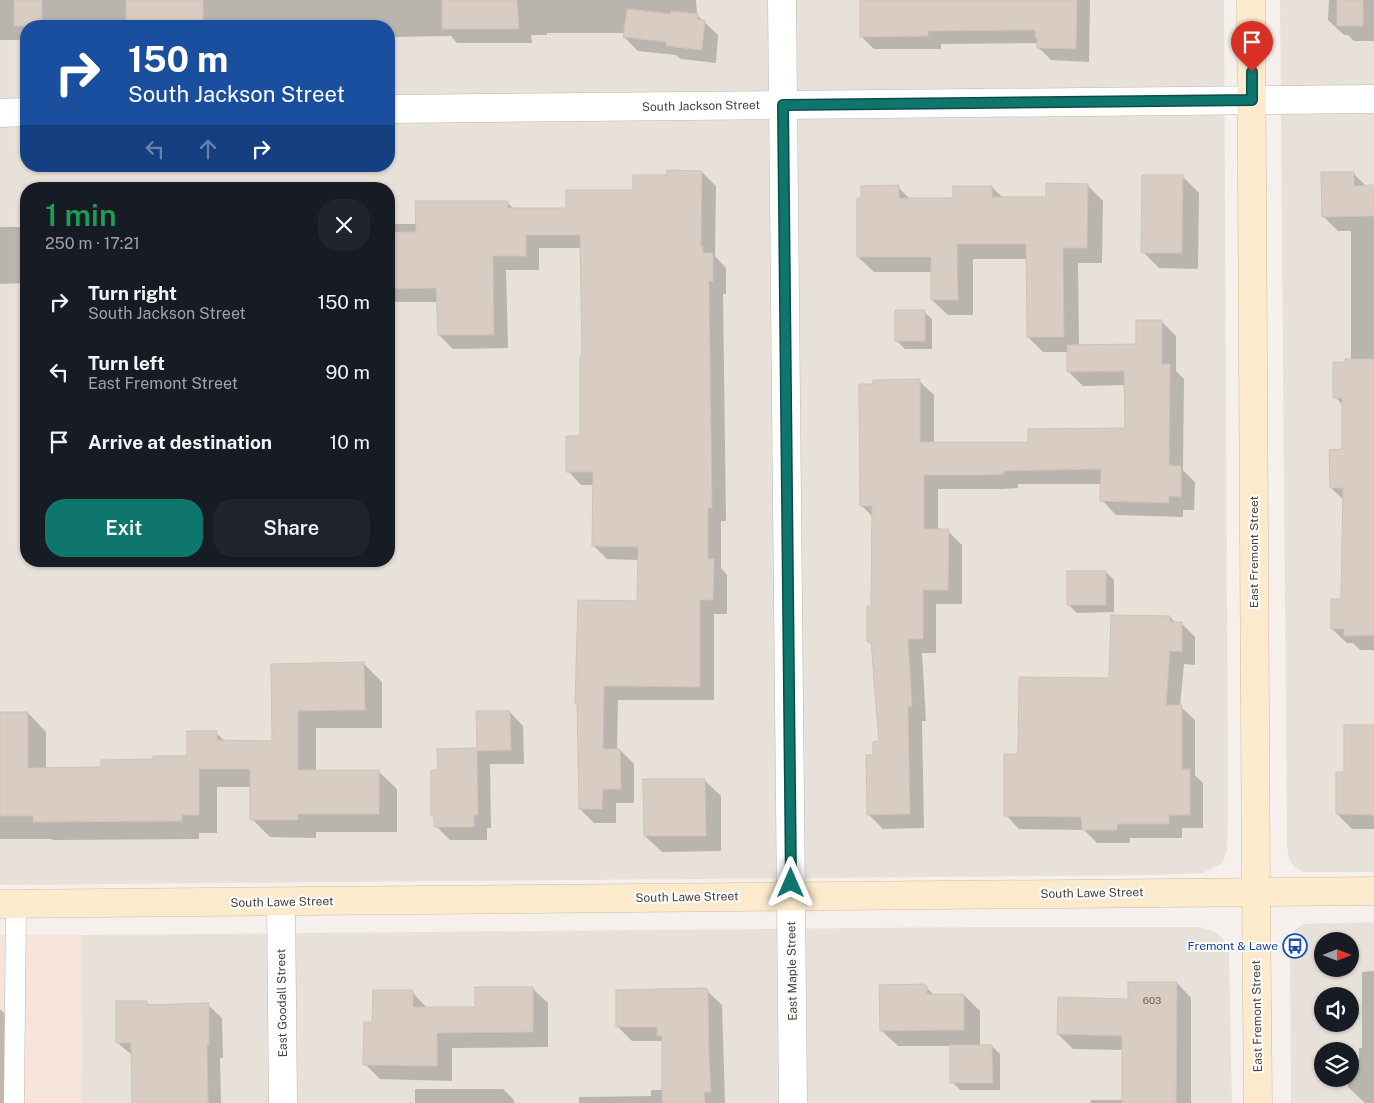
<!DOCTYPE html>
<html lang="en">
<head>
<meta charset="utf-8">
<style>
  :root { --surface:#171b24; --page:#20242c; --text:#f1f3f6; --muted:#9ea1a6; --accent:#0f766e }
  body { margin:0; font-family:"Public Sans",sans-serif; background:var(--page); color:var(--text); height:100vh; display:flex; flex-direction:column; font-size:19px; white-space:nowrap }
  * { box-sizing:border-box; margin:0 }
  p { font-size:16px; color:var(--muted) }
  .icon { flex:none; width:28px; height:28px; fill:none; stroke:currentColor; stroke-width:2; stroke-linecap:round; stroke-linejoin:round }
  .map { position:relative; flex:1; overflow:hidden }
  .sheet { position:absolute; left:20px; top:182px; width:375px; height:385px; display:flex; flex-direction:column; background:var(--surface); border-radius:20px; box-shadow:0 1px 4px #0004 }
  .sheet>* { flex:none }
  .guide { position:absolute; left:20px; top:20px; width:375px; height:152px; border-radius:20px; box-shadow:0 1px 4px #0004; background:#1a4fa0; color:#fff; overflow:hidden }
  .needle { width:32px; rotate:90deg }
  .fabs { position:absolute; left:1314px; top:932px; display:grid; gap:10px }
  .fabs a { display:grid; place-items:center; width:45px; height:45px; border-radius:50%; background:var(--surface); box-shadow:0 1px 4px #0004; font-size:25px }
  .pin { position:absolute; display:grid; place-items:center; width:42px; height:42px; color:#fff; margin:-51px -21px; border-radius:50% 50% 50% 0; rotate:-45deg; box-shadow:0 0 5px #0007 }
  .pin .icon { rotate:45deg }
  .me { position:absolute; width:55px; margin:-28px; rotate:0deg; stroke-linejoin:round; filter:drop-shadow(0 0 4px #0008) }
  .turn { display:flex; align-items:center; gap:18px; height:105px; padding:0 25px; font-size:22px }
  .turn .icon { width:65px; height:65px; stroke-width:2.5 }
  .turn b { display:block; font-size:35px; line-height:42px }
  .lanes { display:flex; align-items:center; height:48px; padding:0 25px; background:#0003; justify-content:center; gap:25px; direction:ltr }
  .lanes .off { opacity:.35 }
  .round { display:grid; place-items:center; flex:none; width:52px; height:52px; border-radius:20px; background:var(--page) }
  .head { display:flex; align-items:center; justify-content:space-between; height:85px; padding:0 25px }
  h1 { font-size:30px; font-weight:600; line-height:38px; color:#1e9e55 }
  .primary-button { display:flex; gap:10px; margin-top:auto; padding:10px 25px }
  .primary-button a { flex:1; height:58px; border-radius:20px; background:var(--accent); color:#fff; font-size:20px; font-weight:600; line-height:58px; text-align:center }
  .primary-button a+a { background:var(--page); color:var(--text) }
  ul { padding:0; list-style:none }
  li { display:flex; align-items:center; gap:15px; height:70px; padding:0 25px }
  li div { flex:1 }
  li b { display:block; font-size:19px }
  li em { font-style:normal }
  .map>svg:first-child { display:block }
</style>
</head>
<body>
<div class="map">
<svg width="1374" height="1103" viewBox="0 0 1374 1103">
  <rect width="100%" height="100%" fill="#f5f0eb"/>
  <!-- residential -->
  <g fill="#e8e1d9" fill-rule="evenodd">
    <path d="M0,0H1224L1228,801L1227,851L1222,863L1203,873L1158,875L0,885ZM26,26H389V166H26ZM26,189H389V561H26Z"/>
    <polygon points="1280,0 1374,0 1374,872 1303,872 1294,867 1289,859 1287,847"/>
    <path d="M1374,922V1103H1291L1290,940L1296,929L1304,924ZM1350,941V969H1322V941ZM1322,996H1350V1024H1322ZM1322,1051H1350V1079H1322Z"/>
    <polygon points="975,927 1199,927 1213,931 1223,938 1229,953 1232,1103 82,1103 81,935"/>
  </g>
  <!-- commercial -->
  <polygon fill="#f5e4d7" points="0,935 81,935 82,1103 0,1103"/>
  <!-- shadow -->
  <g fill="#0003">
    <polygon points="0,0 696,0 697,15 718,35 716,63 681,59 676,55 638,51 624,37 625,33 547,33 547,35 531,35 532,43 457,43 451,36 389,37 389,26 26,26 26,42 24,40 0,40"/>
    <polygon points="861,0 1090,0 1089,62 1051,60 1038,47 1038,43 941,44 941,49 874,49 861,36"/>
    <polygon points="1329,0 1374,0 1374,41 1354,41 1348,35 1344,35 1328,20"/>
    <polygon points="702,172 716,186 715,256 726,268 726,294 723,294 726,521 721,521 721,568 727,575 727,614 714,614 714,700 618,700 617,750 620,750 634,764 634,803 616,803 616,823 594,823 580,809 578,706 576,703 638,602 639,560 607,559 593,545 594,485 581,485 568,471 581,437 583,357 581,248 539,248 539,270 506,270 508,348 453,349 439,335 438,302 389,302 389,224 417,224 507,202 514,209 568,209 635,191 669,176"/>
    <polygon points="1353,173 1367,187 1374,187 1374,650 1360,650 1353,643 1347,643 1332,629 1343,600 1344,500 1331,488 1344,450 1344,406 1335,397 1346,363 1351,360 1351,231 1338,231 1323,216"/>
    <polygon points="1182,176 1199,193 1198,269 1159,268 1143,252"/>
    <polygon points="1087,185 1103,201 1102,263 1078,263 1079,346 1137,345 1161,321 1176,336 1176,371 1184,379 1183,470 1195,482 1194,510 1183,510 1183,517 1116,515 1102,500 1102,484 1018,484 1018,488 1001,489 938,489 938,531 948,531 962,545 962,604 936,604 936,653 922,653 926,721 922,721 924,828 883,829 869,815 874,757 880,743 872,645 869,642 872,607 873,517 861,505 919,381 934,395 934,443 1030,443 1126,429 1126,385 1083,386 1068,371 1068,352 1043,352 1028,337 1027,259 973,259 973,315 948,315 932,300 932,272 874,272 858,257 898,187 910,199 951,199 992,187 1003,198 1047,198"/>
    <polygon points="0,227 26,227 26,283 0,284"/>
    <polygon points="924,312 932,319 932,349 905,349 897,341"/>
    <polygon points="1106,572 1114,580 1114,612 1077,613 1069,605"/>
    <polygon points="1170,617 1176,623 1182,624 1195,637 1195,665 1184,664 1180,706 1195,720 1195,775 1203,783 1203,828 1182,828 1182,838 1130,838 1130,843 1097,843 1084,830 1019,829 1006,815 1019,755 1110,679"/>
    <polygon points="364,664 382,682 382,728 316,728 316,771 378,771 397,789 397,832 316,832 316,838 270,837 252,819 252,787 217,787 217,833 199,833 199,839 53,840 51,839 0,839 0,713 28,713 46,732 46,769 102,769 188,758 216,733 226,742 273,742 272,666"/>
    <polygon points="510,712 523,726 524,764 490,764 491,828 487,828 487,840 450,840 436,826 435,818 432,815 439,771 478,750"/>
    <polygon points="1374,726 1374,829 1352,829 1337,814 1345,773"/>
    <polygon points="704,780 721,796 721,851 662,852 645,836"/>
    <polygon points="1374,971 1374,1103 1365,1103 1348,1087 1348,1079 1350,1079 1350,1059 1359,1059 1359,1048 1362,1048 1362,972"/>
    <polygon points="1177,983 1191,998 1191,1103 1091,1103 1091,1100 1123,1100 1123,1050 1073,1049 1058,1034 1129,1000"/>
    <polygon points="924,985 934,995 964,995 980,1011 980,1046 992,1046 1000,1054 1000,1090 960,1090 952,1082 952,1046 898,1046 881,1030"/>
    <polygon points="532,988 548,1003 548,1047 452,1048 452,1081 380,1079 365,1064 373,1023 412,992 428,1009 476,1009"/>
    <polygon points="707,991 722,1005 725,1103 579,1103 579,1097 651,1096 651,1090 663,1090 663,1041 632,1041 618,1027"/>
    <polygon points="146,1002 150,1006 208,1005 222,1018 223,1058 220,1058 221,1103 133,1103 133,1056 117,1042"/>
    <polygon points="0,1009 12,1021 13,1103 0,1103"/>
    <polygon points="415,1089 503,1089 514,1100 514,1103 415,1103"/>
  </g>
  <!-- building -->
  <g fill="#d9cdc3" stroke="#d0c1b4">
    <rect x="14" y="0" width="28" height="26"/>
    <rect x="126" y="0" width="77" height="26"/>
    <polygon points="442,0 517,0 519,29 442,29"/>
    <polygon points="860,0 1077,0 1076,49 1037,48 1037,37 1035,37 1035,30 928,31 928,36 860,37"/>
    <rect x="1337" y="0" width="26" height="26"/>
    <polygon points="627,9 671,14 671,11 698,14 697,19 705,20 702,50 666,46 666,42 623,37"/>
    <polygon points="667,170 702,171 701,247 703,247 703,253 713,253 713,281 709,281 712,508 708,508 708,559 714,559 713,600 700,600 700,687 604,686 603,749 620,749 621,789 603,789 602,809 579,809 577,704 575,704 578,600 637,601 638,547 592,546 593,472 566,472 566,436 580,436 580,356 582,356 580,235 526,235 526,256 493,256 494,335 438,335 436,288 391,289 390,232 416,232 415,201 508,201 508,208 566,208 566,190 633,190 633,175 667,175"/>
    <polygon points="1321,172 1354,172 1354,186 1374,185 1374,216 1322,217"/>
    <polygon points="1142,175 1183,175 1182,253 1141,253"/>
    <polygon points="1046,183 1088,184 1087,248 1063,248 1064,337 1027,337 1026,244 957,244 958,300 931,300 931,257 857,257 857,198 861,198 861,186 899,185 899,198 951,198 953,196 953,186 992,186 992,197 1046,197"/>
    <rect x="895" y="310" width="30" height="31"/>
    <polygon points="1136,320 1162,320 1162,364 1170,364 1169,465 1181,466 1181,497 1169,496 1169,503 1100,501 1101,469 1004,471 1004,474 986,475 924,475 924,529 949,529 948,590 923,590 923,639 908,639 912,707 908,707 910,814 867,815 866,755 873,755 873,742 879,741 871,642 867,642 867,606 871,606 872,506 860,506 859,384 873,384 873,380 920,379 920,442 1028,442 1028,429 1125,428 1124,371 1067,372 1067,345 1136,344"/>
    <polygon points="1345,359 1374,359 1374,635 1344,636 1344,629 1331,629 1331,599 1341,599 1343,488 1330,488 1329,450 1342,449 1342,398 1333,398 1333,362 1345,362"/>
    <rect x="1067" y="571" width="39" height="34"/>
    <polygon points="1111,615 1170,616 1170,622 1182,622 1182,652 1170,651 1166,705 1182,705 1182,769 1190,769 1190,815 1169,815 1169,824 1117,824 1117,830 1082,830 1081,817 1004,816 1004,754 1018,754 1019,677 1109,678"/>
    <polygon points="364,662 365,710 298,711 298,770 379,770 379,814 298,814 298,820 250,820 250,769 199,769 199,815 182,815 182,821 33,822 33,816 0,816 0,712 28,712 28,768 101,767 101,760 153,759 153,756 187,756 187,731 217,731 217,740 272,741 271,664"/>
    <polygon points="476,711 510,711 511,750 477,751 478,815 474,815 474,827 434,827 434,816 431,816 431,770 438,770 437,749 477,748"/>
    <polygon points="1344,725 1374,725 1374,815 1336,814 1336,772 1344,772"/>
    <polygon points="643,779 705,779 706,836 644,836"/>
    <polygon points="1128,982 1177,982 1176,1103 1122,1103 1122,1036 1057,1034 1058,997 1128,999"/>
    <polygon points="925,984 925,986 927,986 927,994 964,994 964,1030 880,1031 879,985"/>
    <polygon points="475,987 533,987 533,1032 437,1033 437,1066 363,1065 364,1022 372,1022 373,990 413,990 413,1007 475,1007"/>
    <polygon points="706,988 706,989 708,989 709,1054 711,1092 704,1092 705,1103 662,1103 662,1036 657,1036 657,1027 616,1027 616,990"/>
    <polygon points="116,1001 147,1001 147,1005 209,1003 209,1045 207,1045 208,1103 132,1103 131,1043 116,1043"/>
    <polygon points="950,1045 992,1045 993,1083 950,1083"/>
  </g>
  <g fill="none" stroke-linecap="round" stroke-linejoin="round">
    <!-- lane casing -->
    <g stroke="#c0b7ad" stroke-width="21">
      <polyline id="lane" points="14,1103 16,904"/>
    </g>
    <!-- street casing -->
    <g stroke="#c0b7ad" stroke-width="29">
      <g id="street">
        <polyline points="782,0 793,1103"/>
        <polyline points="389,109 1374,99"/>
        <polyline points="0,113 26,112"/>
        <polyline points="281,902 283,1103"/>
      </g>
    </g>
    <!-- secondary casing -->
    <g stroke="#d2bc9c" stroke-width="29">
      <g id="secondary">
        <polyline points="1251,0 1256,892 1258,1103"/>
        <polyline points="0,904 1374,891"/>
      </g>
    </g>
    <!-- lane -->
    <use href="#lane" stroke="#fff" stroke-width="20"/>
    <!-- street -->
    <use href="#street" stroke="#fff" stroke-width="28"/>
    <!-- secondary -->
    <use href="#secondary" stroke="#fceacd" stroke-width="28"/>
  </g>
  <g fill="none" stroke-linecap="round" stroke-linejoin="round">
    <!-- route casing -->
    <g stroke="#0a4d48" stroke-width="12">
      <polyline id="route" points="791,883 783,105 1252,100 1252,72"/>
    </g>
    <!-- route -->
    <use href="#route" stroke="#0f766e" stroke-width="9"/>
  </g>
  <!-- icons -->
  <defs>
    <g id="bus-ring" transform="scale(1.25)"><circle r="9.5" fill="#fff" stroke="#1a4fb4" stroke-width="1.5"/><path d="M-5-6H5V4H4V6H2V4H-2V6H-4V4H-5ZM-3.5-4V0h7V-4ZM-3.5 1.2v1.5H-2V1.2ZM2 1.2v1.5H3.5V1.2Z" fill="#1a4fb4"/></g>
  </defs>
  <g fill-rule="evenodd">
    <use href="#bus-ring" x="1295" y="946"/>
  </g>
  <g text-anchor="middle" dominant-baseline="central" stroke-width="4" stroke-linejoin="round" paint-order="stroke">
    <!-- number labels -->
    <g font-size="10" fill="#6d635c">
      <text x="1152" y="1000">603</text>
    </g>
    <!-- street labels -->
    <g font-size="12" fill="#494039" stroke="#fff">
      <text transform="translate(701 106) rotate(-1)">South Jackson Street</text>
      <text transform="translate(1254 552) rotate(-90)">East Fremont Street</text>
      <text transform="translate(1092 893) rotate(-1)">South Lawe Street</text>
      <text transform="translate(687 897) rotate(-1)">South Lawe Street</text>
      <text transform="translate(282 902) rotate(-1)">South Lawe Street</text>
      <text transform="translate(792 971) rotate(-91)">East Maple Street</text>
      <text transform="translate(282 1003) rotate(-91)">East Goodall Street</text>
      <text transform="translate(1257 1016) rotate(-91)">East Fremont Street</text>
    </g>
    <!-- transit labels -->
    <g font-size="12" fill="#164399" stroke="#fff" text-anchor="end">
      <text x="1278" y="946">Fremont &amp; Lawe</text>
    </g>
  </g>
</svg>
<div class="fabs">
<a><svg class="needle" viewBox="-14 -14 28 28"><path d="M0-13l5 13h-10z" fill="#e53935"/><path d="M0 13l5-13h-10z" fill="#9ea1a6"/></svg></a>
<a><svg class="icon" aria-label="sound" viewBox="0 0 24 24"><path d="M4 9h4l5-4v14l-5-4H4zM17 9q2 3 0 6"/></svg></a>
<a><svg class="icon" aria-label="layers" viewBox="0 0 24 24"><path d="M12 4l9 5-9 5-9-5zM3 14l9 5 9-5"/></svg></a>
</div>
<div class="pin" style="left:1252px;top:72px;background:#d93025"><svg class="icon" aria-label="arrive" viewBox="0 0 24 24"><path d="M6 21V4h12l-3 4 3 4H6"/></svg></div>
<svg class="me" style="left:791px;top:883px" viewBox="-20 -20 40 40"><path d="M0-17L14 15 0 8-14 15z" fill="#0f766e" stroke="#fff" stroke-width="4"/></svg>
<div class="guide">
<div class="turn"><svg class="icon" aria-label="right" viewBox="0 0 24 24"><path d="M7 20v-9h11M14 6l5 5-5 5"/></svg><div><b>150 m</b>South Jackson Street</div></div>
<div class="lanes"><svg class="icon off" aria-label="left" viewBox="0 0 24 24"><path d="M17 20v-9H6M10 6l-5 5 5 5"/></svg><svg class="icon off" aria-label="ahead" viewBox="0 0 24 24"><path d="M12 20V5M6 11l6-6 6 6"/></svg><svg class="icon" aria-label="right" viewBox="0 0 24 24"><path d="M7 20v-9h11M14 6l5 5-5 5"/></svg></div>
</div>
<section class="sheet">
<div class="head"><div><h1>1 min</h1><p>250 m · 17:21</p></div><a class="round"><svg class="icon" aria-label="close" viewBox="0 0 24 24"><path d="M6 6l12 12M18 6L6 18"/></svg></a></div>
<ul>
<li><svg class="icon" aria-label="right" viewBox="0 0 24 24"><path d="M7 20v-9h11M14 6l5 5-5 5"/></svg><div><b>Turn right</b><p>South Jackson Street</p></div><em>150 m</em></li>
<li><svg class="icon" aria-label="left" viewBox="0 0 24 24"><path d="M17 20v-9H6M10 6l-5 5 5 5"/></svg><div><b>Turn left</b><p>East Fremont Street</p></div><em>90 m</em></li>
<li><svg class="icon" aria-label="arrive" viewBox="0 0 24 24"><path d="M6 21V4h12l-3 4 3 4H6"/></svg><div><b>Arrive at destination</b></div><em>10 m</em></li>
</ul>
<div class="primary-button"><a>Exit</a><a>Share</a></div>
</section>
</div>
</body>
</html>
